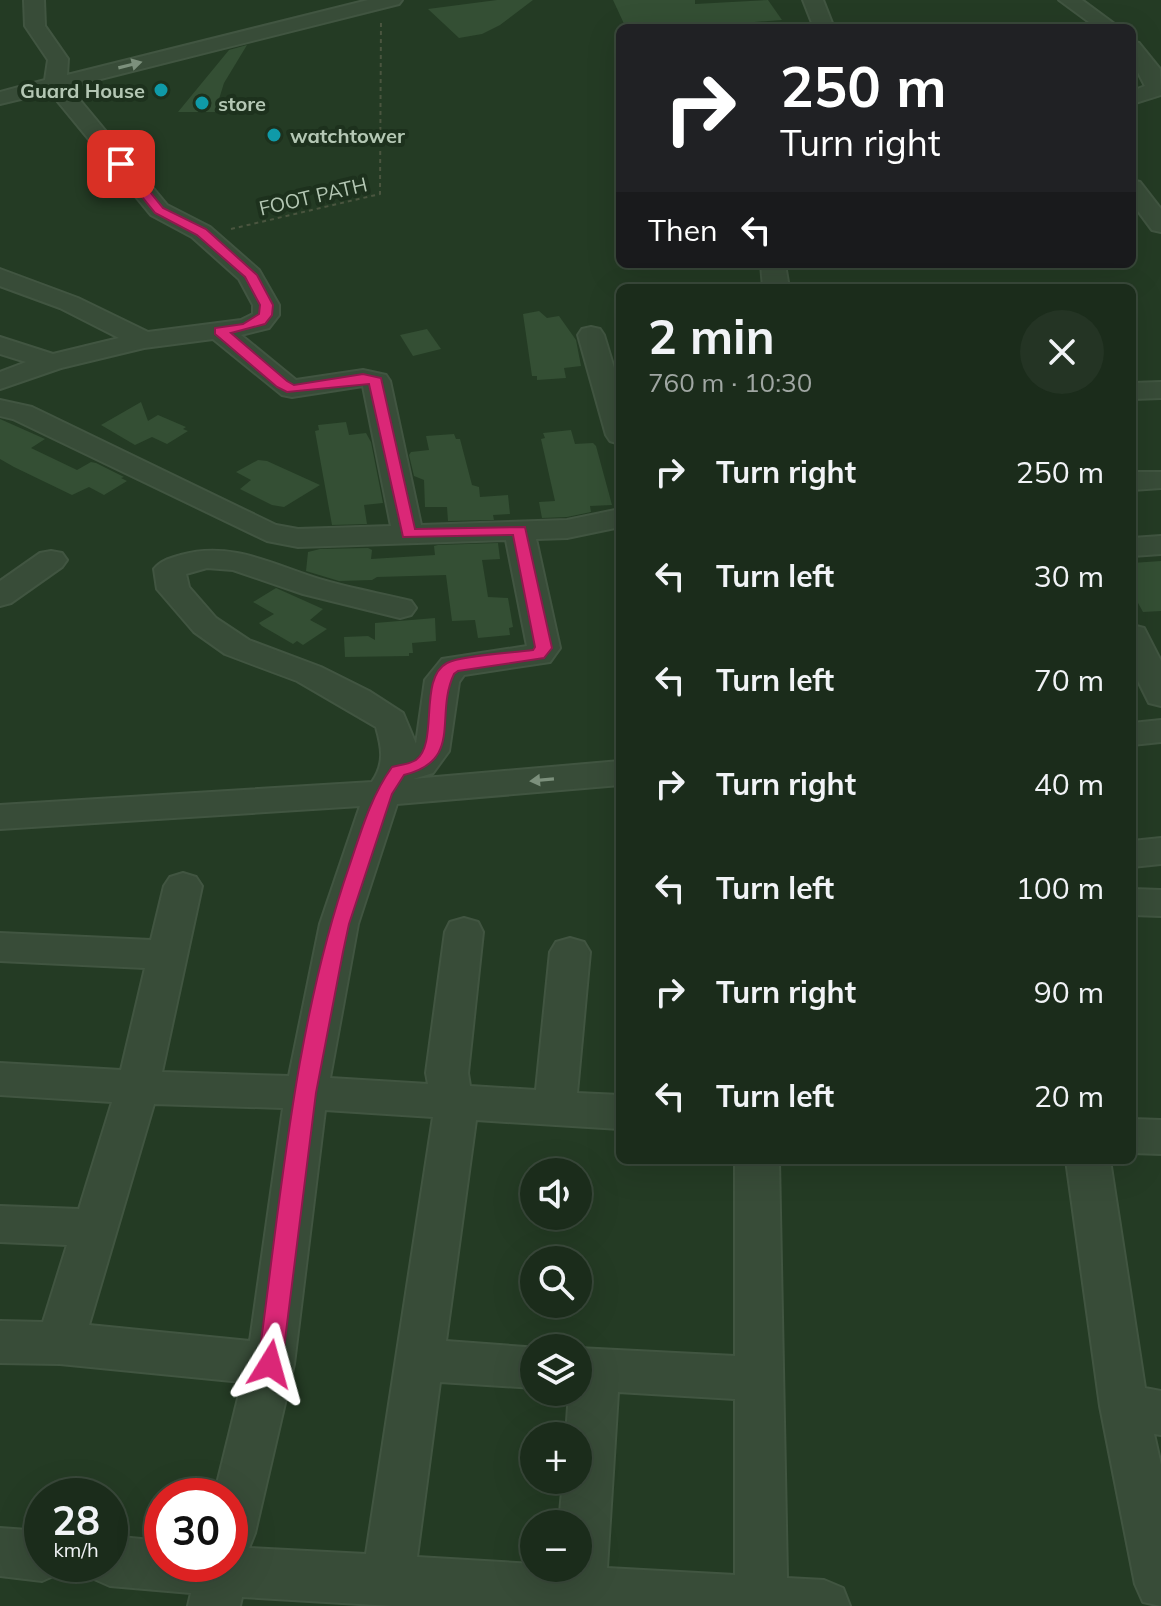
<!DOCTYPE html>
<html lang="en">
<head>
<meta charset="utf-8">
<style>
  :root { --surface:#1b2c1b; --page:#243424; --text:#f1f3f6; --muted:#a0a7a3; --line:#39483a }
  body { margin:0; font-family:Mulish,sans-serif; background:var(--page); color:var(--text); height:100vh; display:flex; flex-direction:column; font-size:30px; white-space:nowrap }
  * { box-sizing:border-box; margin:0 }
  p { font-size:26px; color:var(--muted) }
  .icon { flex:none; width:44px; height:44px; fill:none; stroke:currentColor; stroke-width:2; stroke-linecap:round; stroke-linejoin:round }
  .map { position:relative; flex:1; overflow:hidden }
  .panel { position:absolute; left:616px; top:284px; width:520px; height:880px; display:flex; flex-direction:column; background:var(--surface); border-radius:12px; box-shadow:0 8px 32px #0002,0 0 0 2px var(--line) }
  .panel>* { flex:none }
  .hud { position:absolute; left:616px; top:24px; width:520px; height:244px; border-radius:12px; box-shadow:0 8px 32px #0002,0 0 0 2px var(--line); background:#202124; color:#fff; overflow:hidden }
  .fabs { position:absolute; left:520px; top:1158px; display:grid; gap:16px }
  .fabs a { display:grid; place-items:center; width:72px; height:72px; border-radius:50%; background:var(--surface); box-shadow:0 8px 32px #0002,0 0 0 2px var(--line); font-size:40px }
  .speed { position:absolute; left:24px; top:1478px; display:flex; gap:16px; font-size:40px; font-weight:700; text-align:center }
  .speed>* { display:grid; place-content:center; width:104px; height:104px; border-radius:50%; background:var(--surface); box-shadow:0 8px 32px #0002,0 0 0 2px var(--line); line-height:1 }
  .speed small { font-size:20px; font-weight:400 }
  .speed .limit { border:12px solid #d22; background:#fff; color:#111 }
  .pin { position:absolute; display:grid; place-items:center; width:68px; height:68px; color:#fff; margin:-34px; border-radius:16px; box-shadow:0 4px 12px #0006 }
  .me { position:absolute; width:88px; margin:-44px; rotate:8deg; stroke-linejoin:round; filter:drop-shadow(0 0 6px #0008) }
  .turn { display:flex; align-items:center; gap:28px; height:168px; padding:0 32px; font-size:36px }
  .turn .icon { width:104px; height:104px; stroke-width:2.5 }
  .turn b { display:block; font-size:56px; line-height:68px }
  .then { display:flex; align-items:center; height:76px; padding:0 32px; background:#0003; gap:16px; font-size:30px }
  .round { display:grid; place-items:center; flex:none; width:84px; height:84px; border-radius:42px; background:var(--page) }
  .summary { display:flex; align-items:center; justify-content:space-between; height:136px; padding:0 32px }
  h1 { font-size:48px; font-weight:700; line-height:60px }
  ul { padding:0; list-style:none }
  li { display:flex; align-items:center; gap:24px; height:104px; padding:0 32px }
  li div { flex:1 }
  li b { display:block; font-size:30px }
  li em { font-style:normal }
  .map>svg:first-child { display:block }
</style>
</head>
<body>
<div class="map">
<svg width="1161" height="1606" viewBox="0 0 1161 1606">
  <rect width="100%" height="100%" fill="#243b24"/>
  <!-- building -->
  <g fill="#344f34">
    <polygon points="497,0 533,0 500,25 482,34 459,38 428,9"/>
    <polygon points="613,0 695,0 695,4 768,0 782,20 676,28 626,28"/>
    <polygon points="247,45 224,83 215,112 178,112 229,50"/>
    <polygon points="539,311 547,318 559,316 576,340 581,366 564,368 566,378 537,380 537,376 532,376 523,314"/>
    <polygon points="427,329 441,349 413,356 400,335"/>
    <polygon points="141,402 148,421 158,415 186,427 183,429 188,431 167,444 152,437 135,445 101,425"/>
    <polygon points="0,419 45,439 31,448 77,470 91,462 96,463 124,477 121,478 127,481 104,495 89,487 72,495 14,467 0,459"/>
    <polygon points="346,422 349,435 366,433 371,442 383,503 364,505 367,524 332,525 315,431 319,430 318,425"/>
    <polygon points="571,430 575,444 593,443 596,446 612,505 590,506 591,512 567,517 542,518 539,502 555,501 541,439 545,438 543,433"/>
    <polygon points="454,434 456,439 460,439 472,485 479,487 480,497 508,495 510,514 493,515 494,520 448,521 447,507 425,507 424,480 414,476 409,455 411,452 429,450 426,436"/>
    <polygon points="258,460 267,461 320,485 284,507 272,505 240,489 251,480 236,472"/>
    <polygon points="498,543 500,559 482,560 488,597 508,598 513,627 509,628 510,635 478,638 475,620 452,621 446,575 377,577 372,580 339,581 306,571 308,552 320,549 368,548 372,550 371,559 435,555 434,546 438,545"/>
    <polygon points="1161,561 1161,611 1143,612 1132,592 1132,563"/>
    <polygon points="276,588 323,609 310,620 327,629 303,645 297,641 293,644 262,626 259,623 274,614 253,602"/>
    <polygon points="435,618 436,641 412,643 413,653 409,653 409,656 345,657 344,637 368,636 375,640 375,623"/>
  </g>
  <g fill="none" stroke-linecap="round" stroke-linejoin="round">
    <!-- minor casing -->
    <g stroke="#415541" stroke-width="4">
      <g id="minor">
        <path d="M24,0H44L45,26L68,59L67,75L368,0H402L399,4L69,87L167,205L210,227L259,270L279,305V315L269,328L241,335L296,380L363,370L386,375L390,381L421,525L567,520L620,509V527L567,538L536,539L560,648L550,662L464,675L459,682L449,751L433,773L413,779L620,761V785L397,804L358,924L330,1078L428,1084L426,1073L445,932L450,922L464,918L478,922L483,932L468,1073L470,1086L536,1090L550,952L556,942L570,938L584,942L590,952L577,1093L620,1095V1129L476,1120L446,1341L539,1348H534V1388L440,1382L417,1557L534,1564V1568H578V1524H559L563,1480H578V1436H566L569,1392H578V1348L735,1356V1160H779L787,1578L824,1580L843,1588L850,1606H393L242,1597L240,1606H188L191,1593L110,1586L92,1578L86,1564H110V1536L162,1541V1564H230V1496H214L242,1382L60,1364L0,1363V1321L43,1322L67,1245L0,1242V1206L79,1209L112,1102L0,1095V1063L121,1070L145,968L0,961V933L151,940L164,886L170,877L183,873L196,877L202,886L162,1072L289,1076L320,924L360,806L0,829V805L372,782C385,763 382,748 376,727L297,681L225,654L194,632L157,589L154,569C161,560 171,558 181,555C233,540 277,567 326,581C354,589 383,594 411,601L416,608L411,615L400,618L303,594L233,570L207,568L186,574L189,587L216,618L249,640L321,667L369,691L403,713L416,744L425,680L442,659L527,646L506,540L298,547L267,541L13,419L0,416V400L32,407L276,525L298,529L391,526L363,386L292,397L282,395L213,339L144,348L61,368L0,389V372L26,362L0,354V337L53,354L119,338L60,308L0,286V269L78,298L148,332L241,320L253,314V305L239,279L192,237L151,215L50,92L0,104V92L45,80L48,60L25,26ZM154,1104L283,1108L250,1341L89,1325ZM325,1110L433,1117L366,1554L249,1548L255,1533L294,1364ZM618,1392L735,1399V1575L607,1568Z"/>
        <polygon points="803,0 823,0 834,28 814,28"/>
        <polygon points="1059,0 1082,0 1120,28 1097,28"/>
        <polygon points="1132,41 1139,43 1160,69 1161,95 1132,104 1132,91 1145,86 1132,61"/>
        <polygon points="1132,180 1140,182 1161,209 1161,232 1152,230 1132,203"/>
        <polygon points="761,264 785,264 789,288 763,288"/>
        <polygon points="591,327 600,329 604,335 620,388 620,444 610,441 606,435 578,335 582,329"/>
        <polygon points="1161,382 1161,398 1132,399 1132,383"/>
        <polygon points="1132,472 1161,472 1161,488 1132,490"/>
        <polygon points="1161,536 1161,554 1132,556 1132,538"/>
        <polygon points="51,551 62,553 67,560 62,567 11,603 0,606 0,581 40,553"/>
        <polygon points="1132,625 1144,628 1161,661 1161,706 1149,703 1132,669"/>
        <polygon points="1161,720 1161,742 1132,745 1132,723"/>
        <polygon points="1161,838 1161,864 1132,867 1132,841"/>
        <polygon points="1132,889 1161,890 1161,916 1132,915"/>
        <polygon points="1132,1119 1161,1120 1161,1154 1132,1153"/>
        <polygon points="1066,1160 1110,1160 1145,1388 1161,1391 1161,1435 1154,1434 1161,1465 1161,1606 1143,1602 1135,1584 1100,1406"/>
        <polygon points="0,1528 42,1531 42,1564 64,1564 60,1573 42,1581 0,1576"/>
      </g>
    </g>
    <!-- path -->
    <polyline stroke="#4a553f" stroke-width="2" stroke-dasharray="4 4" stroke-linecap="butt" points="231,229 380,194 381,20"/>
    <!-- minor -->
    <use href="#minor" fill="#384c38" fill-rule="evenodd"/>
  </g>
  <!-- one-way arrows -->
  <defs><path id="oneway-solid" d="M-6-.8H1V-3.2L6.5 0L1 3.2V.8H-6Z" transform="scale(2)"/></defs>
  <g fill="#7c907c">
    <use href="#oneway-solid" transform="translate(130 65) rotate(-14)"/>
    <use href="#oneway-solid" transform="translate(542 780) rotate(175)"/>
  </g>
  <!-- route -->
  <path fill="#db2777" stroke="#8e194d" stroke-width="2" d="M117,161H125L163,208L206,229L257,275L273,305L272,315L265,324L231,333L287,381L294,385L363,374L381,378L415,529L525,527L552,648L544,658L458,671L454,674C434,716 464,760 404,775L392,794L349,924L343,952L316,1093L282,1364L278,1372L270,1375L262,1372L258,1364C281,1198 294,1026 349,867C361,832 370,798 392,767C399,765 410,764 416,760C439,743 418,678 447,663C463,655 513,653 533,650L535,647L513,535L403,537L369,384L287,392L277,387L215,334V328L243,324L259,314L260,305L245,277L197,235L155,213L117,166Z"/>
  <!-- markers -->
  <g fill="#0f9aa8" stroke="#1d311d" stroke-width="3">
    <circle cx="161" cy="90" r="8"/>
    <circle cx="202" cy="103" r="8"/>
    <circle cx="274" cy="135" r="8"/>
  </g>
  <g text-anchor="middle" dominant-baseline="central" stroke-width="8" stroke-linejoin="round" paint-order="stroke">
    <!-- far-poi labels -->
    <g font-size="20" font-weight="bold" fill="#b4c7b4" stroke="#1d311d" text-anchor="start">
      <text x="145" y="90" text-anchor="end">Guard House</text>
      <text x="218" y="103">store</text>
      <text x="290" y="135">watchtower</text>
    </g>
    <!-- far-street labels -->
    <g font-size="20" fill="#b4c7b4" stroke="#1d311d">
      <text transform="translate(313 196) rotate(-13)">FOOT PATH</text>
    </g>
  </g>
</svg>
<div class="fabs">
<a><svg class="icon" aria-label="sound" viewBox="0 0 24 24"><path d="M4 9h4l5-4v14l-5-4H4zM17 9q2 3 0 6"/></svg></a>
<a><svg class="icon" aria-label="search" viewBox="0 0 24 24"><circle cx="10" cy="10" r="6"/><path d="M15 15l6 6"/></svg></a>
<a><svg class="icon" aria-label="layers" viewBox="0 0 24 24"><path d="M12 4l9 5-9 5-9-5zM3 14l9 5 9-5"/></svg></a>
<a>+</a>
<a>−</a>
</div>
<div class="speed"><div>28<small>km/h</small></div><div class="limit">30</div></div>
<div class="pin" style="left:121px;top:164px;background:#d93025"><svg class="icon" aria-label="arrive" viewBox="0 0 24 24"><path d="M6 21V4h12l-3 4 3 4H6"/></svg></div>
<svg class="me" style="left:270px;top:1364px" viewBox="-20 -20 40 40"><path d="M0-17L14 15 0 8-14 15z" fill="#db2777" stroke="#fff" stroke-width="4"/></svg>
<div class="hud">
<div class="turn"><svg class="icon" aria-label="right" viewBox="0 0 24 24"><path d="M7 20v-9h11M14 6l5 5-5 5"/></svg><div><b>250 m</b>Turn right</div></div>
<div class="then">Then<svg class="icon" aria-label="left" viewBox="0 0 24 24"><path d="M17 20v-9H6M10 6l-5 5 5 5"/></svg></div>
</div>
<section class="panel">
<div class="summary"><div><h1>2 min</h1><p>760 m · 10:30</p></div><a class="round"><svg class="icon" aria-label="close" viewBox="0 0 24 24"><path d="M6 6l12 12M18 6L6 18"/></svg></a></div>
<ul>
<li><svg class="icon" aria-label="right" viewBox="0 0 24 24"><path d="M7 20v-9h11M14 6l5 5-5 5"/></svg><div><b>Turn right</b></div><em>250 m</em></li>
<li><svg class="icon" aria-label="left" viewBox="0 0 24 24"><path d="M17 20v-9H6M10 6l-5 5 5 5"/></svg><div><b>Turn left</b></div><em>30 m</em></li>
<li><svg class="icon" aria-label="left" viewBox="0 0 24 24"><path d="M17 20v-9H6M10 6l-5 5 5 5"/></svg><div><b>Turn left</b></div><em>70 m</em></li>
<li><svg class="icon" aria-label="right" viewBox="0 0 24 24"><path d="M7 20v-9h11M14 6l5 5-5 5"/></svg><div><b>Turn right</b></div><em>40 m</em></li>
<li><svg class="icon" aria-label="left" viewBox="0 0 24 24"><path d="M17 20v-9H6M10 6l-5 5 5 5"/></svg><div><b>Turn left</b></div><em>100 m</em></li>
<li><svg class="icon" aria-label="right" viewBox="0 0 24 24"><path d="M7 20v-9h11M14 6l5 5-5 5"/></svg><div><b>Turn right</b></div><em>90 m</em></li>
<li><svg class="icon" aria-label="left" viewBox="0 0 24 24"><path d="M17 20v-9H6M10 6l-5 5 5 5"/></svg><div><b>Turn left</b></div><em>20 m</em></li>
</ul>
</section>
</div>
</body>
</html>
